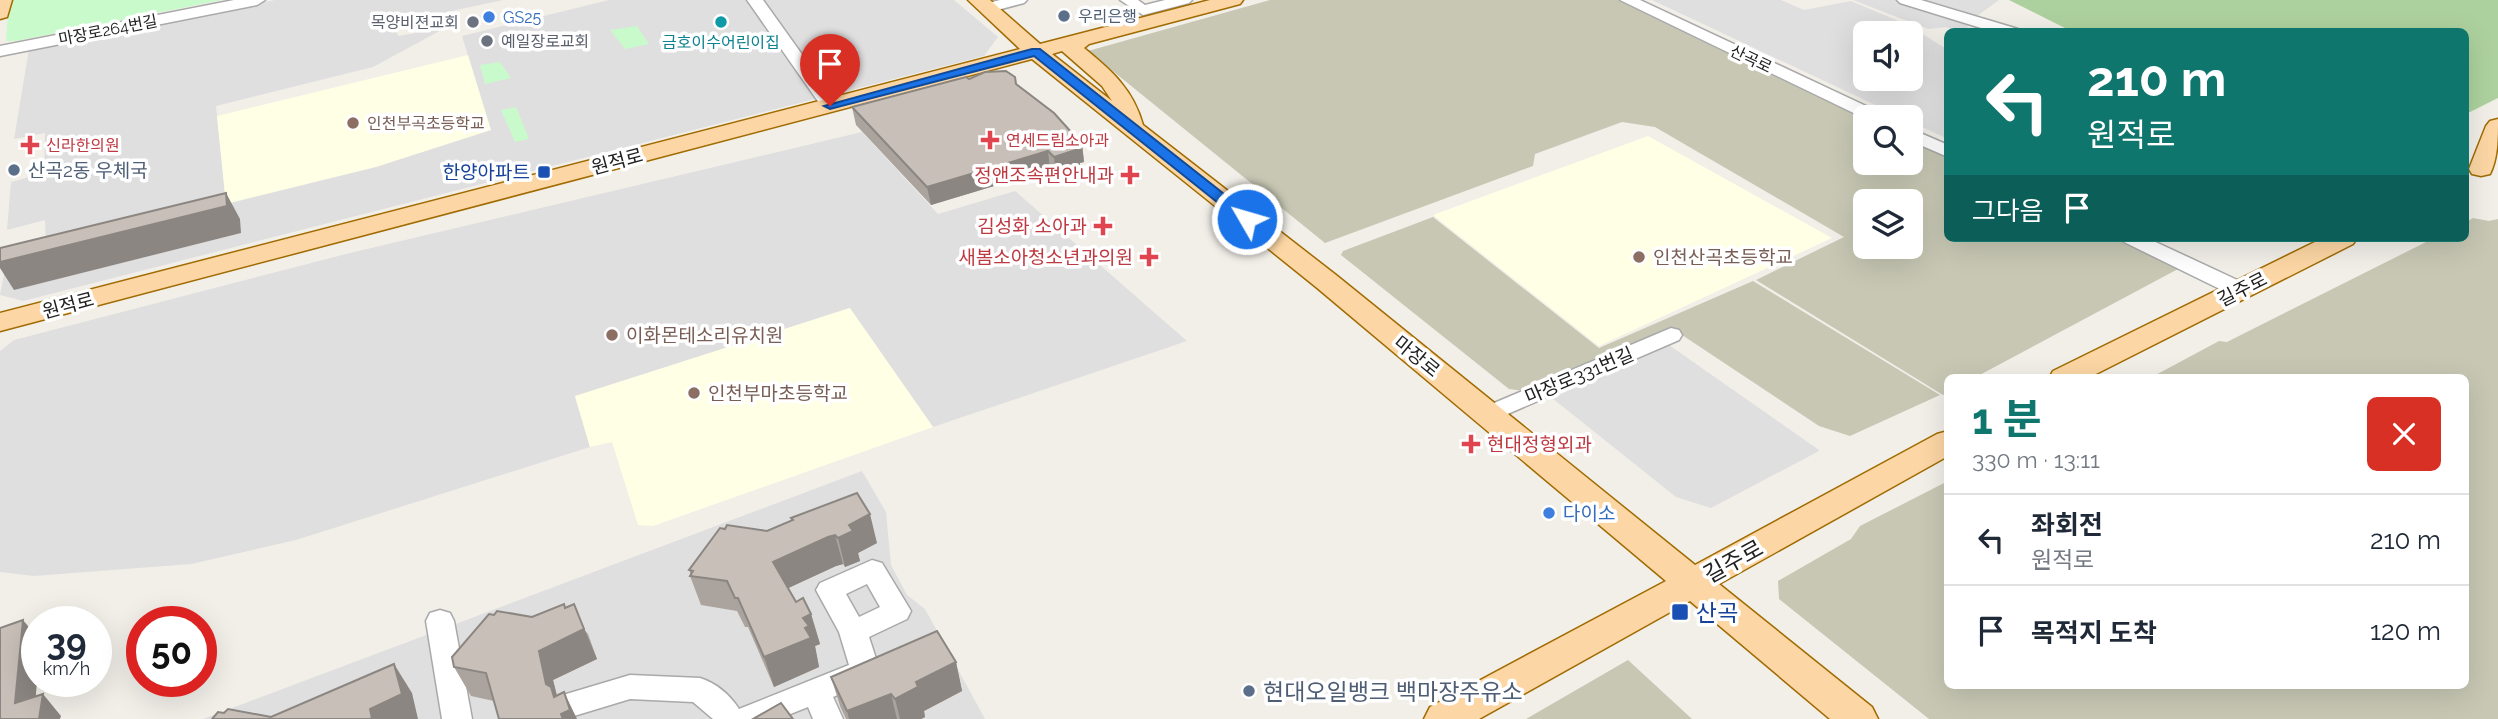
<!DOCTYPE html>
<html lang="ko">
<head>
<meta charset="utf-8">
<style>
  :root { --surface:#fff; --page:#f6f6f7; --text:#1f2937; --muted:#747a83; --line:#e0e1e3; --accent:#0f766e }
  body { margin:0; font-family:Raleway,"Noto Sans KR",sans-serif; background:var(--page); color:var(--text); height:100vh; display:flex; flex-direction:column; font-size:26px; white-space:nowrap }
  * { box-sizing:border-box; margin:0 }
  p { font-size:23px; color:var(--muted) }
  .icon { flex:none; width:38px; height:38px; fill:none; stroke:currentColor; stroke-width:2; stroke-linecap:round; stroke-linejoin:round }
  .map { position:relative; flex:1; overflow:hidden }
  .drawer { position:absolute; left:1944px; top:374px; width:525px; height:315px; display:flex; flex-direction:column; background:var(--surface); border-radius:10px; box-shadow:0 7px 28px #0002 }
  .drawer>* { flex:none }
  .top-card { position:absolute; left:1944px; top:28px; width:525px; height:214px; border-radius:10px; box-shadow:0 7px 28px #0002; background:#0f766e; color:#fff; overflow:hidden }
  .controls { position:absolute; left:1853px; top:21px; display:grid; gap:14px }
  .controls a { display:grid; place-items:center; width:70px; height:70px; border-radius:10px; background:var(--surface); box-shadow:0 7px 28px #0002; font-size:35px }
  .speed { position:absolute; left:21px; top:606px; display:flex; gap:14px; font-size:35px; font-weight:700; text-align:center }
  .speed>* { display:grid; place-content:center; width:91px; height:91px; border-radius:50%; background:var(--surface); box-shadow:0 7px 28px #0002; line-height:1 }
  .speed small { font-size:18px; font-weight:400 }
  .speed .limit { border:10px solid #d22; background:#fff; color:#111 }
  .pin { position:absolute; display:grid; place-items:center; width:60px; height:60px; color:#fff; margin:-72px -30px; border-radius:50% 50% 50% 0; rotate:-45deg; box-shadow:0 0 7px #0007 }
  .pin .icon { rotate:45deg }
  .me { position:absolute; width:77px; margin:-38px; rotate:308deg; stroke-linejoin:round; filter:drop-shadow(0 0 5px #0008) }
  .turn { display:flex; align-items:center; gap:24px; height:147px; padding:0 28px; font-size:32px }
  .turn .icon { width:91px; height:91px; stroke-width:2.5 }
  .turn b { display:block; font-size:49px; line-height:60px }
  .then { display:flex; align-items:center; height:66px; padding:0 28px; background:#0003; gap:14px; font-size:26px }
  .round { display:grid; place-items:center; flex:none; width:74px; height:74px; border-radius:10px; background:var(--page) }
  .headline { display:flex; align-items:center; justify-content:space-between; height:119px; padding:0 28px }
  h1 { font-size:42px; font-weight:700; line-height:52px; color:var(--accent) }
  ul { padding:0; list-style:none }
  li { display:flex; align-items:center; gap:21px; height:91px; padding:0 28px; border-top:2px solid var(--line) }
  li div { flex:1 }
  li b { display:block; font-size:26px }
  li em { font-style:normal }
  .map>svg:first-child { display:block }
</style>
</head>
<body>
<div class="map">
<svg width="2498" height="719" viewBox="0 0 2498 719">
  <rect width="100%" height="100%" fill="#f2efe9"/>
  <!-- residential -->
  <g fill="#e0dfdf" fill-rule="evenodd">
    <polygon points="275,0 503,0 419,18 402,18 391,26 399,36 447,27 373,67 216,106 226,203 490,130 462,36 609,0 954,0 998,37 984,56 23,301 0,295 7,258 46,248 45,220 7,230 11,182 44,173 45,133 14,139 29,49"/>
    <path d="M1652,0H1781L1804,10L1851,1L1908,25L1948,50V139L1911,122V117H1901ZM1866,33H1911V79H1866Z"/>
    <polygon points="1853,0 1999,0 1969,22 1966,32 1946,27 1928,29"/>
    <polygon points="862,132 938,214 1015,191 1187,341 933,427 849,308 575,397 590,447 296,540 191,564 34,576 0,572 0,351 14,340 350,253"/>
    <polygon points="1669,345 1819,450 1819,451 1711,508 1676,497 1552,398"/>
    <polygon points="862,471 886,512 891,565 907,595 925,609 985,719 203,719"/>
  </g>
  <!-- education -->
  <g fill="#ffffe5">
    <polygon points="468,55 491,130 376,167 226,204 217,116"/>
    <polygon points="1648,136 1832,238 1599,346 1433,215"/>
    <polygon points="850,308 933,427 653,526 638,525 612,442 590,447 575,396"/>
  </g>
  <!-- construction -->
  <g fill="#c7c7b4" fill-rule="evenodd">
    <path d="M1270,0H1618L1865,119L1866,163H1911V140L1948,158V238H2114L2178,269L1974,378H1948V392L1943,395L1756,280L1844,237L1655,127L1622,122L1535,154L1533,166L1325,243L1088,51ZM1866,201H1911V247H1866Z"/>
    <polygon points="1433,217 1599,348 1753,281 1940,395 1850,436 1819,426 1670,327 1524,391 1509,389 1341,255 1343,251"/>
    <polygon points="2473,218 2489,221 2498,219 2498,719 1929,719 1779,599 1778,581 1851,539 1860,526 1948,481 1948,686 2466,686 2466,378 2150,378 2219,341 2227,342 2434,238 2466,238 2466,222"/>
    <polygon points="1628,660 1692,719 1526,719"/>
  </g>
  <!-- forest -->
  <polygon fill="#add19e" points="2009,0 2498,0 2498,98 2466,114 2466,32 2071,31"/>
  <!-- park -->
  <g fill="#c8facc">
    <polygon points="9,0 222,0 16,41 6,41"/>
    <polygon points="637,26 649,44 625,49 610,30"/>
    <polygon points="500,62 511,78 485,84 480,65"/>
    <polygon points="516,107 529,139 515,142 501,110"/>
  </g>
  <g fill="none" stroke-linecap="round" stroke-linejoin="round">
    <!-- minor casing -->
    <g stroke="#a9a9a9" stroke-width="3">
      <g id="minor">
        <polygon points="234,0 265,0 257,5 0,56 0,46"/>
        <polygon points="747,0 763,0 839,106 836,110 824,110"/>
        <polygon points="1000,0 1027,0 1024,3 986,13 978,8 981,5"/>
        <polygon points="1120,0 1138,0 1145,5 1165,0 1192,0 1189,3 1143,15"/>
        <polygon points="1620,0 1640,0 1881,113 1884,117 1866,119"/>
        <polygon points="1897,0 1921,0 2018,29 2020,32 1994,32 1900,3"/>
        <polygon points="1911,129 1948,145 1948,157 1911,141"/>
        <polygon points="2121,238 2147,238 2248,285 2251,290 2248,295 2232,295 2124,242"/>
        <polygon points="1671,328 1679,330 1682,335 1679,340 1496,419 1488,422 1480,419 1476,414 1480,409"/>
        <path d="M872,560L882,563L911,611L907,619L869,637L880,671L875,679L833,697L843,719H813L808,707L778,719H713L693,702L630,699L574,716L563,713L559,704L563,695L630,675L700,678C716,683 730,695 739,709L849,665L839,632L816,590L820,583ZM867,584L880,607L859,617L846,594Z"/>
        <polygon points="440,610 450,613 454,621 472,719 442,719 426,621 430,613"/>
      </g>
    </g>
    <!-- major casing -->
    <g stroke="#a06b00" stroke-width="3">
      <g id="major">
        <polygon points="0,0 12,0 7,17 0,19"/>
        <path d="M968,0H990L1040,44L1210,0H1243L1240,4L1089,44L1084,48C1112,71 1133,89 1143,125L1336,275L1695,565L1937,434L1948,431V456L1719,584L1872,707L1878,719H1830L1690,601L1479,719H1424L1430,707L1666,581L1316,287L1032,59L0,331V313L1020,49ZM1062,51L1102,86L1112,101L1052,54Z"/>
        <path d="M2498,119C2498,138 2498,158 2490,174L2481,176L2472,174L2469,169L2486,126L2490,121Z"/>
        <polygon points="2323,238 2357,238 2353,244 2088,378 2049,378 2053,371"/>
      </g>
    </g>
    <!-- minor -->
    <use href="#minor" fill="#fff" fill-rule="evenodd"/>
    <!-- major -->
    <use href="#major" fill="#fcd6a4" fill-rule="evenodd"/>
  </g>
  <!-- wall -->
  <g fill="#aba49e">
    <polygon points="1016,84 1082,144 1084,162 1080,163 1080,167 1056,175 1050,169 931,205 856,125 852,107"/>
    <polygon points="792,521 877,543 858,553 860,561 845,567 843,564 836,566 788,588 796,602 811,614 820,644 815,646 819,667 774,687 748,627 745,627 737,611 701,605 690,576 691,575 689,570 725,529 767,531"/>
    <polygon points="566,608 588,634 597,659 553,680 557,695 577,719 471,696 454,667 532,617"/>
    <polygon points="956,662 962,691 924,711 925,717 921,719 846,719 840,706 831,677"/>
  </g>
  <!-- shaded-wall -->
  <g fill="#8b8681">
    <polygon points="1082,144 1084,162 1080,163 1080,167 1056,175 1054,157 1075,146"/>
    <polygon points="1048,151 1050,169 931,205 927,187"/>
    <polygon points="226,193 240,219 241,233 14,290 0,268 0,262"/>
    <polygon points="870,514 877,543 858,553 860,561 845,567 838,538 849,525"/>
    <polygon points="835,535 843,564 836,566 782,591 773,562 828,537"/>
    <polygon points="574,604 597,659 553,680 558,701 564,692 577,719 563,719 546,684 539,651 577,633"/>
    <polygon points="811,614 820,644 815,646 819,667 774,687 764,657 805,628 803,618"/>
    <polygon points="23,620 37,637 37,681 34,719 15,703"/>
    <polygon points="956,662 962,691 924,711 925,717 921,719 900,719 895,699 916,682"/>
    <polygon points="394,664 412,693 418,719 370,719 370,709"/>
    <polygon points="43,694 61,716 60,719 39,719"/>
    <polygon points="891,694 897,719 849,719 847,711"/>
  </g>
  <!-- building -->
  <g fill="#c7bfb8" stroke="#8b8681" stroke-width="2">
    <polygon points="1006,71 1015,77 1016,84 1054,113 1082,144 1075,146 1079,149 1054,157 1048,151 927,187 852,107 966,77 969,79 985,72"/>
    <polygon points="226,193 227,206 0,262 0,248"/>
    <polygon points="857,493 870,514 849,525 853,531 838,538 835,535 828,537 773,562 796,602 803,598 811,614 803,618 809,626 805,628 811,638 764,657 738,598 735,598 727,581 690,576 693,571 689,570 720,528 725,529 727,525 767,531 793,520 791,518"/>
    <polygon points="564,604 565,608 574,604 584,629 539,651 546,684 551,687 554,697 564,692 570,710 561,714 563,719 499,719 486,673 454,667 452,657 489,614 494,615 497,611 532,617"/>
    <polygon points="23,620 15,703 43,694 39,719 0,719 0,628"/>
    <polygon points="937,631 956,662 916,682 918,687 895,699 891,694 847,711 831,677"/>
    <polygon points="394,664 402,694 370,709 372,718 370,719 212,719 218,712 224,713 228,709 271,717"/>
    <polygon points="781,703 793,719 753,719"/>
  </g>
  <!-- route -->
  <polygon fill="#1a73e8" stroke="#114b97" stroke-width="2" points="1032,49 1040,49 1252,216 1252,222 1242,222 1034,56 830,109 824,106"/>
  <!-- markers -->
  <g fill="#5c6f8a" stroke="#fff" stroke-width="2.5">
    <circle cx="1064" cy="16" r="7"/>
    <circle cx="14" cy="170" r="7"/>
    <circle cx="1249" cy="691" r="7"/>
  </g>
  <g fill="#3f7fe0" stroke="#fff" stroke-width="2.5">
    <circle cx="489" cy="17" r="7"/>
    <circle cx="1549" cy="513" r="7"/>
  </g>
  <g fill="#6b7280" stroke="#fff" stroke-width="2.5">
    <circle cx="473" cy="22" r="7"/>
    <circle cx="487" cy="41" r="7"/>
  </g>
  <circle fill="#0f9aa8" stroke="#fff" stroke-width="2.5" cx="721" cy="22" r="7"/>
  <g fill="#8d6e63" stroke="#fff" stroke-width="2.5">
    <circle cx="353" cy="123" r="7"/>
    <circle cx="1639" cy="257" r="7"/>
    <circle cx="612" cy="335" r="7"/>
    <circle cx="694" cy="393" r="7"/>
  </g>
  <g fill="#e0444e" stroke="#fff" stroke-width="2.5">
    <path d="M986.5 129.5h7v7h7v7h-7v7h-7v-7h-7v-7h7z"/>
    <path d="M26.5 134.5h7v7h7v7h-7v7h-7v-7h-7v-7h7z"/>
    <path d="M1126.5 164.5h7v7h7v7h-7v7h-7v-7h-7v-7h7z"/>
    <path d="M1099.5 215.5h7v7h7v7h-7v7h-7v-7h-7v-7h7z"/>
    <path d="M1145.5 246.5h7v7h7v7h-7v7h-7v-7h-7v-7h7z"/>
    <path d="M1467.5 433.5h7v7h7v7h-7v7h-7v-7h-7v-7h7z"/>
  </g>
  <g fill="#1a4fb4" stroke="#fff" stroke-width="2.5">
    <rect x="537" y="165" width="14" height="14" rx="3.5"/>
    <rect x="1671" y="603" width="18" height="18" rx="3.5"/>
  </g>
  <g text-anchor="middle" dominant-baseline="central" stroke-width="7" stroke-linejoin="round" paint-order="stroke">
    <!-- far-service labels -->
    <g font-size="16" fill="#4e5e75" stroke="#fff" text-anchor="start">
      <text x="1078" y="16">우리은행</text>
    </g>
    <!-- far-shop labels -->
    <g font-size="16" fill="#366cbe" stroke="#fff" text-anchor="start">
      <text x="503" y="17">GS25</text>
    </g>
    <!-- far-worship labels -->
    <g font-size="16" fill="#5b616d" stroke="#fff" text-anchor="end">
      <text x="459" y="22">목양비젼교회</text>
      <text x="501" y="41" text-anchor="start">예일장로교회</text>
    </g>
    <!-- far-street labels -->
    <g font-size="16" fill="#222" stroke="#fff">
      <text transform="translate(108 30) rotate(-11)">마장로264번길</text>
      <text transform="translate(1751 59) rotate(25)">산곡로</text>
    </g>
    <!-- far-culture labels -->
    <g font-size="16" fill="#0d838f" stroke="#fff">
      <text x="721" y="42">금호이수어린이집</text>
    </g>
    <!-- far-education labels -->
    <g font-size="16" fill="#785e54" stroke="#fff" text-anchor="start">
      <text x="367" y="123">인천부곡초등학교</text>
    </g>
    <!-- far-health labels -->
    <g font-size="16" fill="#be3a42" stroke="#fff" text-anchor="start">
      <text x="1006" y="140">연세드림소아과</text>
      <text x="46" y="145">신라한의원</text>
    </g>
    <!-- street labels -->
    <g font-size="19" fill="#222" stroke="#fff">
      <text transform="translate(617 161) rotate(-15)">원적로</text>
      <text transform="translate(2242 289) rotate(-27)">길주로</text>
      <text transform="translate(68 305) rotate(-15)">원적로</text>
      <text transform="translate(1417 356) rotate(39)">마장로</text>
      <text transform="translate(1579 375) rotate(-23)">마장로331번길</text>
    </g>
    <!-- service labels -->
    <g font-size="19" fill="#4e5e75" stroke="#fff" text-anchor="start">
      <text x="28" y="170">산곡2동 우체국</text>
    </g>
    <!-- transit labels -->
    <g font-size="19" fill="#164399" stroke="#fff" text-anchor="end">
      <text x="530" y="172">한양아파트</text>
    </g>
    <!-- health labels -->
    <g font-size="19" fill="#be3a42" stroke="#fff" text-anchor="end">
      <text x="1114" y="175">정앤조속편안내과</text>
      <text x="1087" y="226">김성화 소아과</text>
      <text x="1133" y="257">새봄소아청소년과의원</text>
      <text x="1487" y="444" text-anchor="start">현대정형외과</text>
    </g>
    <!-- education labels -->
    <g font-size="19" fill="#785e54" stroke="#fff" text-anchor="start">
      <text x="1653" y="257">인천산곡초등학교</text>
      <text x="626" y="335">이화몬테소리유치원</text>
      <text x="708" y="393">인천부마초등학교</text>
    </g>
    <!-- shop labels -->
    <g font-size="19" fill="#366cbe" stroke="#fff" text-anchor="start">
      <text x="1563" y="513">다이소</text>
    </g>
    <!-- near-street labels -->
    <g font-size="23" fill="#222" stroke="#fff">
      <text transform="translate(1733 561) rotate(-29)">길주로</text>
    </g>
    <!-- near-transit labels -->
    <g font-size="23" fill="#164399" stroke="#fff" text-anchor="start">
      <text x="1696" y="612">산곡</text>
    </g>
    <!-- near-service labels -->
    <g font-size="23" fill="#4e5e75" stroke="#fff" text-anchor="start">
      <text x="1263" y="691">현대오일뱅크 백마장주유소</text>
    </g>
  </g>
</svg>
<div class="controls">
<a><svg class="icon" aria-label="sound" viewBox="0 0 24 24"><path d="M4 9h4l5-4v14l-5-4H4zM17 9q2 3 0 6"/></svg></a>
<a><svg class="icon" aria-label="search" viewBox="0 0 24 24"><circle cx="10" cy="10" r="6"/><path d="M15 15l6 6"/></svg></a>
<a><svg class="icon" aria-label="layers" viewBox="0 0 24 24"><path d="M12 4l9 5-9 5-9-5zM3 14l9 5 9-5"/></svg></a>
</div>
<div class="speed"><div>39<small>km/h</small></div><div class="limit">50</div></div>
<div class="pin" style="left:830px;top:106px;background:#d93025"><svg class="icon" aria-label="arrive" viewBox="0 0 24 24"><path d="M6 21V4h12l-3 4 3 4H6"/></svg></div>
<svg class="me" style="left:1247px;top:219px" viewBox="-20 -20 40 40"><circle r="17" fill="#1a73e8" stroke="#fff" stroke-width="3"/><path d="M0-11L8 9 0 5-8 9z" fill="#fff"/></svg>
<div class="top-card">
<div class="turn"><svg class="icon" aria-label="left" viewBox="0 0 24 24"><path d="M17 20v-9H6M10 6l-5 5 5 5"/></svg><div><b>210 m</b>원적로</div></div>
<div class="then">그다음<svg class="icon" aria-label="arrive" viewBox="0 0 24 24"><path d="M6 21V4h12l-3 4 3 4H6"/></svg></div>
</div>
<section class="drawer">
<div class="headline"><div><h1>1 분</h1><p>330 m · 13:11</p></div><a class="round" style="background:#d93025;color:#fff"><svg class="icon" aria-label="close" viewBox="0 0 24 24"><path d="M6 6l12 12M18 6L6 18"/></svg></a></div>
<ul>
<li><svg class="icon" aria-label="left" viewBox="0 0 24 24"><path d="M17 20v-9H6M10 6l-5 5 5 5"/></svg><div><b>좌회전</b><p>원적로</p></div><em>210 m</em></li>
<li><svg class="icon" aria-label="arrive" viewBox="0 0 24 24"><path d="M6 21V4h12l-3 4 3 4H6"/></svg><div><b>목적지 도착</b></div><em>120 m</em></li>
</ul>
</section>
</div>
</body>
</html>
